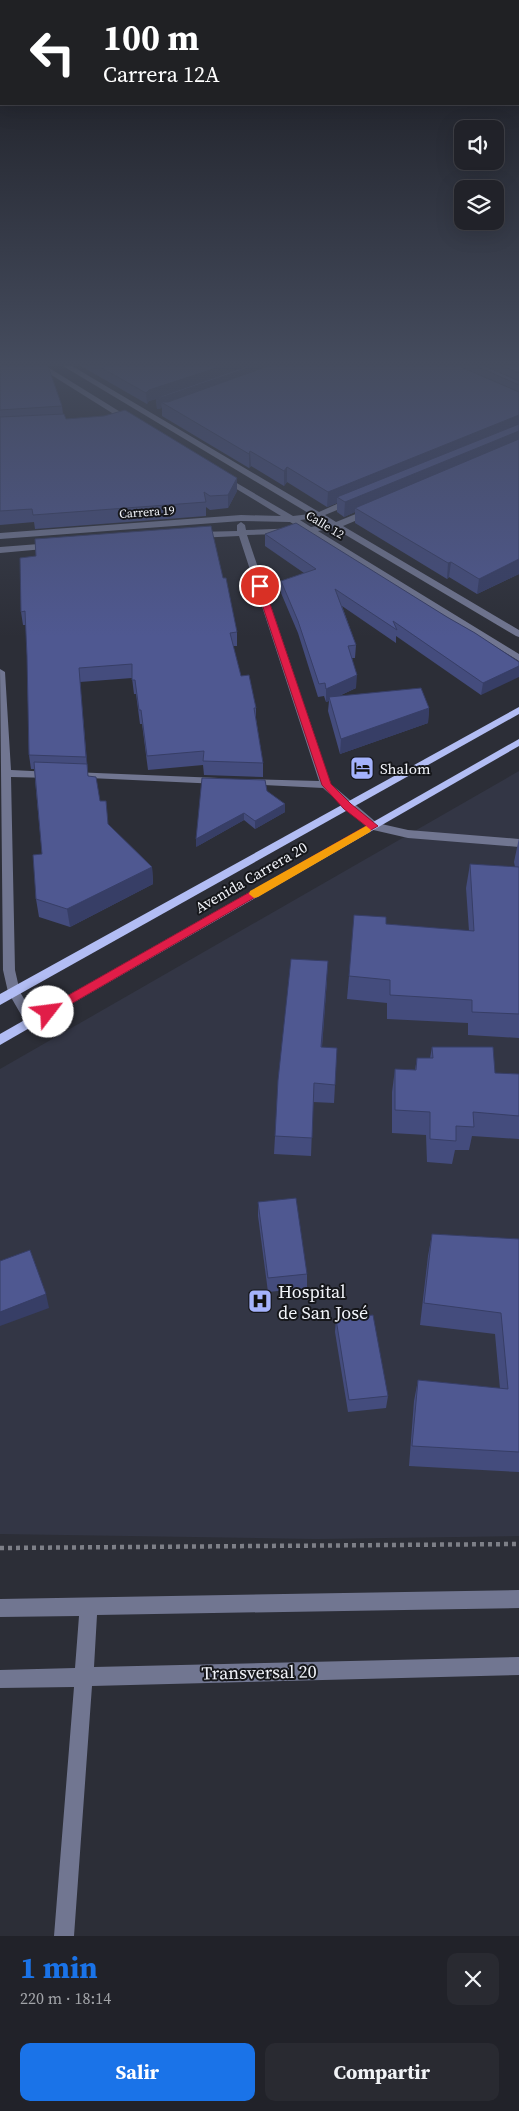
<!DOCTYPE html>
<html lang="es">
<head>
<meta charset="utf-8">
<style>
  :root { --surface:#212229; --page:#292a31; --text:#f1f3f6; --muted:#a2a4a8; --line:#3e3f46; --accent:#1a73e8 }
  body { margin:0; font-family:"Source Serif 4",serif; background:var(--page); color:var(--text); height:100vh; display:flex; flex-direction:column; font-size:19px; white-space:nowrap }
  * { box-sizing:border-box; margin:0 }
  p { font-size:16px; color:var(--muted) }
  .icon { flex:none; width:28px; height:28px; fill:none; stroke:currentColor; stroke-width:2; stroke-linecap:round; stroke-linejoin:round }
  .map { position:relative; height:1936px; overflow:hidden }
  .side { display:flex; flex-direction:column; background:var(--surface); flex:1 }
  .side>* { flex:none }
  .guide { position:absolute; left:0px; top:0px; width:520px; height:105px; box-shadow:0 5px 20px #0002,0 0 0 1px var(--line); background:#202124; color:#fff; overflow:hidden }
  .fabs { position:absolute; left:454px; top:120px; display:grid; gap:10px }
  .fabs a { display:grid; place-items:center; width:50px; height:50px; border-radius:10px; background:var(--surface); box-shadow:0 5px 20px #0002,0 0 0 1px var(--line); font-size:25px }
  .pin { position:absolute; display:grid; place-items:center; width:42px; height:42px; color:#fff; margin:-21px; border:2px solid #fff; border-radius:50%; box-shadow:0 1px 5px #0007 }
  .me { position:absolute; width:55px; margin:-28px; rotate:60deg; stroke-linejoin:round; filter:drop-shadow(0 0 4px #0008) }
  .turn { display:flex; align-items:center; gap:18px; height:105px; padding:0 20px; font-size:22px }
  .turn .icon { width:65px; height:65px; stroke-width:2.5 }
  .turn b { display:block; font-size:35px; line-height:42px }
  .round { display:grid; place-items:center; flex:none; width:52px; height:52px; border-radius:10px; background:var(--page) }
  .overview { display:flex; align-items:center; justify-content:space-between; height:85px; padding:0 20px }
  h1 { font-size:30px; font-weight:700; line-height:38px; color:var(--accent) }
  .action { display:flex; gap:10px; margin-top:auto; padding:10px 20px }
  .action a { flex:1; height:58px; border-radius:10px; background:var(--accent); color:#fff; font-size:20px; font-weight:700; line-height:58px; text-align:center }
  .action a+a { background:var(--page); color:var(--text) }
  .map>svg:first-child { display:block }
</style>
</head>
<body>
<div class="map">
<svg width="519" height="1936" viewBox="0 0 519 1936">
  <rect width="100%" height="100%" fill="#2c2e37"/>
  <!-- built -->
  <polygon fill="#333645" points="519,771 519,1536 317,1539 0,1534 0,1069"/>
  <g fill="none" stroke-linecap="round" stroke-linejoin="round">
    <!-- path -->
    <polyline stroke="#7d7f87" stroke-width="4.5" stroke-dasharray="4 4" stroke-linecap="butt" points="0,1548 519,1544"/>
    <!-- minor -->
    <g fill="#717691" fill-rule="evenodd">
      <polygon points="37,366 46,366 135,421 128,423"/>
      <path d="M63,366H72L319,512L348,499H354V503L325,515L336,522L368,509H374V513L343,526L519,630V637L516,636L334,528L318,531L519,654V661L308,533L247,535L331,784L377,823L408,830L519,839V847L408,838L369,829L323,788L245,784L244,782L249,779L319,781L239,536L197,538L193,535L197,532L237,531V525L241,522L245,525L246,530L300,528L290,522L241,521L0,539V533L241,515L281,516L220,479V475H223L293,516L310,514ZM317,518L328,524L311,527L300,520Z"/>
      <polygon points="52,543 55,544 55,548 0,553 0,547"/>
      <polygon points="0,669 5,672 11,770 52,772 57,775 52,778 11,777 15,970 20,992 38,1022 37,1025 27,1025 8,992 3,970"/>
      <polygon points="72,772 219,778 224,781 219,784 68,777 67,775"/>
      <polygon points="519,1590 519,1608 97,1615 94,1667 519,1657 519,1675 92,1686 74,1936 54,1936 74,1687 0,1688 0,1670 75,1668 79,1616 0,1617 0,1599"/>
    </g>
    <!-- major -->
    <g fill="#b2bdf4" fill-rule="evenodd">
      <polygon points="519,707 519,714 0,1005 0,994"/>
      <polygon points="519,739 519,746 0,1045 0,1034"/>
    </g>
  </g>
  <!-- wall -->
  <g fill="#444c7d">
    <polygon points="0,366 62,406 63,414 66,419 237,478 237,491 228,508 210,510 206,507 206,516 35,529 34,522 0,525"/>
    <polygon points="81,366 519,366 519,574 477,594 449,577 447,579 355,523 355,512 344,517 337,512 337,503 327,507 287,482 284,486 251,466 249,468 162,416 162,408 157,409 156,399 149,401 147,404"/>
    <polygon points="265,534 519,662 481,695 396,636 396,643 342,606 356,645 355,658 352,658 356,688 339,696 429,708 428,723 340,754 328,711 329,701 326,702 324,696 318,697 298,633 281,593 281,581 304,573 265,546"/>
    <polygon points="223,578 237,632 237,646 233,646 241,676 256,708 256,719 263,763 263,777 204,775 203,765 148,770 142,724 140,724 136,694 134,694 132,678 80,682 88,777 100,801 108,824 152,867 153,884 70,927 39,917 36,899 42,854 34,769 31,769 29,755 27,656 26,625 23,625 21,612"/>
    <polygon points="267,791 285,812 255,829 244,820 196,847"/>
    <polygon points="519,838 519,1038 468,1035 468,1023 387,1019 387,1003 347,999 349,976 386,924 469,931 466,888 470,864 515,867 514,862"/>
    <polygon points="327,980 322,1047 335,1085 334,1103 313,1102 311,1156 274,1154 275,1136"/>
    <polygon points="432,1047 495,1073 519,1074 519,1139 472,1136 469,1150 455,1150 452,1164 427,1162 426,1135 392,1133 392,1092 395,1069 415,1070 417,1058 430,1058"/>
    <polygon points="258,1202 307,1274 307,1288 268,1292 258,1216"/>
    <polygon points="432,1234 519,1239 519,1472 409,1466 414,1401 418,1380 500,1389 495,1334 420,1325 428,1256"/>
    <polygon points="336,1319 388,1396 386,1408 348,1412 335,1332"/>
  </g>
  <!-- shaded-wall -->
  <g fill="#373e66">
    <polygon points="222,366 279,366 168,406 161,402 162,408 157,409 156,399 149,401 147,404 146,393 149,390"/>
    <polygon points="519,415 519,429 337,497 337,503 327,507 328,492"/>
    <polygon points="519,431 519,444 355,508 355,512 344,517 345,502"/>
    <polygon points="250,451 251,466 249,468 249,454"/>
    <polygon points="287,467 287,482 284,486 284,471"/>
    <polygon points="237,478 237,491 228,508 228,495"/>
    <polygon points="519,559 519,574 477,594 479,579"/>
    <polygon points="451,562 449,577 447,579 448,563"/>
    <polygon points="519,666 519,677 481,695 483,683"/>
    <polygon points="79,668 80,682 88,771 86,757"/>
    <polygon points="357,675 356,688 330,700 329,697 329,701 326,702 326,689"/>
    <polygon points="429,708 428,723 340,754 341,739"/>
    <polygon points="285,804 285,812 255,829 255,821"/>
    <polygon points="244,813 244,820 196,847 196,839"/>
    <polygon points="152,867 153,884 70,927 67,909"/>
    <polygon points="328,961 327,980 320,1065 321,1047"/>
    <polygon points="46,1294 49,1308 0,1326 0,1312"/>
  </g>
  <!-- building -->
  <g fill="#4f5891" stroke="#373e66">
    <polygon points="0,366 48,366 62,406 0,410"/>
    <polygon points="98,366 222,366 149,390 146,393"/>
    <polygon points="247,366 254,366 163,397 156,398"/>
    <polygon points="268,366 459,366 519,392 519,415 328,492 287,467 284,471 250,451 249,454 161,402 168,402"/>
    <polygon points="476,366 485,366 519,381 519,385"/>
    <polygon points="502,366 519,366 519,373"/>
    <polygon points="125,410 237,478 228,495 210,496 204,492 206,502 33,515 32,509 0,511 0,417 64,414 66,419 104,416"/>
    <polygon points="519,424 519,431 345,502 337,497"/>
    <polygon points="519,439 519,559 479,579 451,562 448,563 355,508"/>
    <polygon points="296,523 447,617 475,633 519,662 519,666 483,683 393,621 397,630 335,589 356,645 348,646 357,675 326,689 325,683 319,684 298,621 281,581 316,569 265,534"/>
    <polygon points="211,526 223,578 226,578 237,632 230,633 241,676 249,675 256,708 254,708 263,763 203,761 204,751 147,756 141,710 139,710 135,680 132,680 132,664 79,668 86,757 29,755 27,656 25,611 21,612 20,558 36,556 35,539"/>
    <polygon points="421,688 429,708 341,739 329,697"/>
    <polygon points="34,762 87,764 88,776 96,777 100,801 106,801 108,824 152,867 67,909 36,899 33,855 42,854"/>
    <polygon points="202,778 265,780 267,791 285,804 255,821 244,813 196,839"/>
    <polygon points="470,864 519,867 519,1014 472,1012 472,1000 390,995 390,980 349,976 354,915 386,917 386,924 474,931"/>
    <polygon points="291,959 328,961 321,1047 337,1048 335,1085 314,1083 312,1138 275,1136 278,1080"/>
    <polygon points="432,1047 493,1047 495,1073 519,1074 519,1116 473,1112 474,1127 456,1126 456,1141 430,1139 430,1112 395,1110 395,1069 416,1070 417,1058 433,1058"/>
    <polygon points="296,1198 307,1274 268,1278 258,1202"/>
    <polygon points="432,1234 519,1239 519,1452 412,1446 418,1380 508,1389 501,1313 424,1303"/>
    <polygon points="30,1250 46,1294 0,1312 0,1261"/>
    <polygon points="373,1315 388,1396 349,1400 336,1319"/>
  </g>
  <!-- sky -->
  <linearGradient id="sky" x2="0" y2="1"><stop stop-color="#18191e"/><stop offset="0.57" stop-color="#454c5e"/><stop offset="1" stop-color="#454c5e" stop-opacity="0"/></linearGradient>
  <rect width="519" height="637" fill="url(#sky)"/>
  <!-- route -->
  <polygon fill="#e11d48" stroke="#92132f" points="257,584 264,586 331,784 351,804 378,826 52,1015 44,1015 42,1012 44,1009 366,826 344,809 322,785 256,586"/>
  <!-- slow -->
  <polygon fill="#f59e0b" points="366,826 371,830 370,832 258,897 254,898 249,894 250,891"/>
  <!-- icons -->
  <defs>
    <g id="hotel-square" transform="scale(1.25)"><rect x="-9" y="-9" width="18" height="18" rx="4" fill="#a4b2fc" stroke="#16171b"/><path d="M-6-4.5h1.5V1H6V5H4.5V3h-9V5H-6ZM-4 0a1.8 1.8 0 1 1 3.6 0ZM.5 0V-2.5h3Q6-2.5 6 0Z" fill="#111"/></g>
    <g id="hospital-square" transform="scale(1.25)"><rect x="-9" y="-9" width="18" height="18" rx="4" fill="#a4b2fc" stroke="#16171b"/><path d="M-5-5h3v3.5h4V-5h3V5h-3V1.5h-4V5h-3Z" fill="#111"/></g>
  </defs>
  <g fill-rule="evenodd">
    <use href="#hotel-square" x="362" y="768"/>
    <use href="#hospital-square" x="260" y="1301"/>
  </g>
  <g text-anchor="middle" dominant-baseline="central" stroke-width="4" stroke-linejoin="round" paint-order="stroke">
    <!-- far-street labels -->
    <g font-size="12" fill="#f2f4fa" stroke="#16171b">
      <text transform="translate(147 512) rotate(-4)">Carrera 19</text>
      <text transform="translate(325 525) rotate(31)">Calle 12</text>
    </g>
    <!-- poi labels -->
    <g font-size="15" fill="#f2f4fa" stroke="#16171b" text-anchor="start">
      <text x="380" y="768">Shalom</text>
    </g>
    <!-- street labels -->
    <g font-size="15" fill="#f2f4fa" stroke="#16171b">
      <text transform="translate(251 877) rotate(-30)">Avenida Carrera 20</text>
    </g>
    <!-- near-poi labels -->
    <g font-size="18" fill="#f2f4fa" stroke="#16171b" text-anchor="start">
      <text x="278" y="1291">Hospital<tspan x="278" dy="21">de San José</tspan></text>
    </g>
    <!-- near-street labels -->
    <g font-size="18" fill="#f2f4fa" stroke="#16171b">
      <text transform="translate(259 1672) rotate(-1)">Transversal 20</text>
    </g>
  </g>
</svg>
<div class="fabs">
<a><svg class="icon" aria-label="sound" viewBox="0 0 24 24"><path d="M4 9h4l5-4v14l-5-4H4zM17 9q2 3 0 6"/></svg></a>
<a><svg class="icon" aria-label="layers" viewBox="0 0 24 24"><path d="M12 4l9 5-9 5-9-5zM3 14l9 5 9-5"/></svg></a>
</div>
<div class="pin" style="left:260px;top:586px;background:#d93025"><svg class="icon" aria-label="arrive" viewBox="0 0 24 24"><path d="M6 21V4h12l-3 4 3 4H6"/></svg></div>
<svg class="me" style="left:48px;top:1012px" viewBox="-20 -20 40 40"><circle r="19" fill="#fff"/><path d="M0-13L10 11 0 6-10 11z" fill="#e11d48"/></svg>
<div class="guide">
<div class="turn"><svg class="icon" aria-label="left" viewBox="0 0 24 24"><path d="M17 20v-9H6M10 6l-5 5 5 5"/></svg><div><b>100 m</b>Carrera 12A</div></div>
</div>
</div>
<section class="side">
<div class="overview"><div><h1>1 min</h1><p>220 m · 18:14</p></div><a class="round"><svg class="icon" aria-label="close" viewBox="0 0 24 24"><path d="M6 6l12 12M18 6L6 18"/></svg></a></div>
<div class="action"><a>Salir</a><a>Compartir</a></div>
</section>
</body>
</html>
